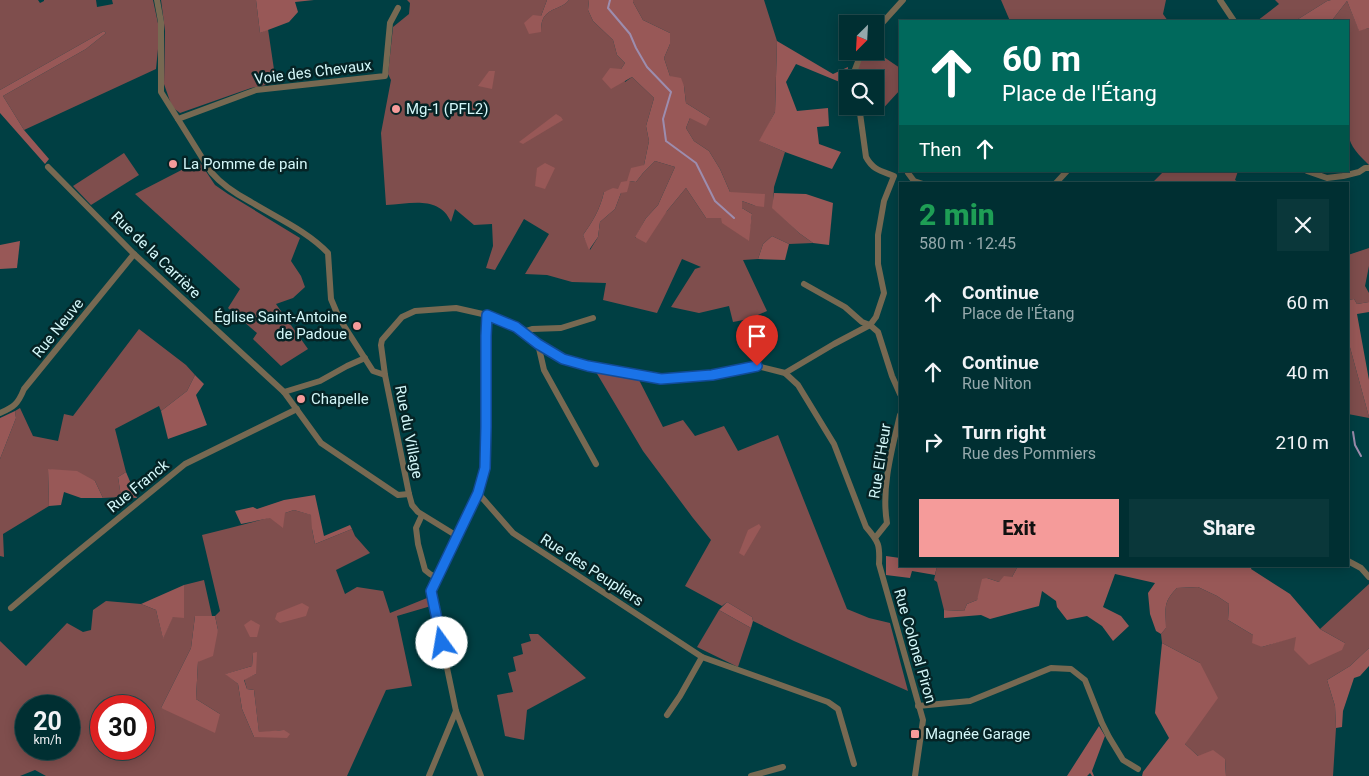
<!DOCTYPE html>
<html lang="en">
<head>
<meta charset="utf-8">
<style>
  :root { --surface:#002f32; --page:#0a373a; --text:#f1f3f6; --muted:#95a9ac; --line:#224a4d; --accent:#f59b9a }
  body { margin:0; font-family:Roboto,sans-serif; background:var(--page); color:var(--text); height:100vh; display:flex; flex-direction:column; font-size:19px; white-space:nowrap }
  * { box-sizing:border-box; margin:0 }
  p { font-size:16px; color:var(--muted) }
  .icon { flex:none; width:28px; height:28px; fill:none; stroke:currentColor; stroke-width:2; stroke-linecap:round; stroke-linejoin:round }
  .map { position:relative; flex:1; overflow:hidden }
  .side { position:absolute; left:899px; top:182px; width:450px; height:385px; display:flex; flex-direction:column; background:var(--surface); border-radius:0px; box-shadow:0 2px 12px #0003,0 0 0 1px var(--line) }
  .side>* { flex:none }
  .hud { position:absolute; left:899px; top:20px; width:450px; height:152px; border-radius:0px; box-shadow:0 2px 12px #0003,0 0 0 1px var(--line); background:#00695c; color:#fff; overflow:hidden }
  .needle { width:32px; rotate:204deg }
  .controls { position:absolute; left:839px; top:15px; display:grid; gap:10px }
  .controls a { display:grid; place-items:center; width:45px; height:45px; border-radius:0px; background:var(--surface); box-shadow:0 2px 12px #0003,0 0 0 1px var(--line); font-size:25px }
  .speed { position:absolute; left:15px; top:695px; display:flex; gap:10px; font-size:25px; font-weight:700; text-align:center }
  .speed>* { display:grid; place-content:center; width:65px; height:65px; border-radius:50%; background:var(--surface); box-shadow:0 2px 12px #0003,0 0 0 1px var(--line); line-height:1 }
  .speed small { font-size:12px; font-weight:400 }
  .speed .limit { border:8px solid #d22; background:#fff; color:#111 }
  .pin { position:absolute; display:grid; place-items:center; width:42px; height:42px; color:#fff; margin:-51px -21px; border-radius:50% 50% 50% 0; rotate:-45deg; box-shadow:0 0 5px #0007 }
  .pin .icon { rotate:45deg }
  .me { position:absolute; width:55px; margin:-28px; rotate:347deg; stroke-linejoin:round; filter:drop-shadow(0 0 4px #0008) }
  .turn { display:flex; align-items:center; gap:18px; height:105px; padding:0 20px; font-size:22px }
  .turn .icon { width:65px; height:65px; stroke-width:2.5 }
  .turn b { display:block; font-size:35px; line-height:42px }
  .then { display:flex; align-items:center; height:48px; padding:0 20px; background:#0003; gap:10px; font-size:19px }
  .round { display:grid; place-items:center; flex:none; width:52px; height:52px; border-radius:0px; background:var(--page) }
  .headline { display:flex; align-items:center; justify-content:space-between; height:85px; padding:0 20px }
  h1 { font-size:30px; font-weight:800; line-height:38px; color:#1e9e55 }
  .primary-button { display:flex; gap:10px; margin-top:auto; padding:10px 20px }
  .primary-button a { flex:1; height:58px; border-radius:0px; background:var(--accent); color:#111; font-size:20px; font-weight:800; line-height:58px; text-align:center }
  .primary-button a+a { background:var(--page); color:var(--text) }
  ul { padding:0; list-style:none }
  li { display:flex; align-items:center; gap:15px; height:70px; padding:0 20px }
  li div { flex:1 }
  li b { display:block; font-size:19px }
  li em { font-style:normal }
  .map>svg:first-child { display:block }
</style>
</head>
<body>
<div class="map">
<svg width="1369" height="776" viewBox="0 0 1369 776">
  <rect width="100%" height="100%" fill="#003f43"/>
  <!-- green -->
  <g fill="#7f4e4d" fill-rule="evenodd">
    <polygon points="0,0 38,0 40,3 44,1 44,0 96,0 97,7 113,4 112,0 153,0 159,28 158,49 156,69 24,130 3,96 86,49 106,33 104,31 0,90"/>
    <polygon points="161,0 256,0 260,33 268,29 276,83 251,88 180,113 172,107 164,84 165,31"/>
    <path d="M407,0H547L541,16V32C541,28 541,23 543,19C548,8 562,9 569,0H589L588,10L593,21L613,40L617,55L625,63L621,69L625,82L632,77L654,98L646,126L649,141L644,165L619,190L604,192C600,209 593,221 583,235L590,250L598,237L600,222L615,209L621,193L630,181L636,182L643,173L655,161L675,167L658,205L646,218L635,238L667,211L686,188L706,218H721L748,240L752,214L742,208V201L756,206L730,192L720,169L709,151L694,141L686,128L690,118H710L686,103L684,86L670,76L664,58L670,44V33L643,20L633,2V0H764L777,41L775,112L760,141L785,152L774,187L773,208L799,233L813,243L789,244L772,236L763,244L758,259L743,260L767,311L749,319L733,322L729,306L699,313L671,307L695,269L701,267L682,259L657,313L603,300L606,283L572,282L547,275L525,274L549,234L524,219L495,270L486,268L493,246L492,224L474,225L455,209L451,222C439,195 410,204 386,205L381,133L391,80L388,74L393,27L409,14L410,3Z"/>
    <polygon points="1001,0 1166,0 1163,14 1168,21 1010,21"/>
    <polygon points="1275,0 1331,0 1327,1 1295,21 1257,21 1279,4"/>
    <path d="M1347,1L1359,30L1369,28V165C1359,155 1350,147 1348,133V21H1328L1333,19Z"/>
    <polygon points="865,51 875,51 900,68 900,90 878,114 862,112 861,106 875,106 875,79 857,79 856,71"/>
    <polygon points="124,153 139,175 91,205 73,186"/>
    <polygon points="199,161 215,185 228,194 300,238 291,261 301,276 305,287 293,298 276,304 308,349 281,366 253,339 257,333 228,308 240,289 135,194"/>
    <polygon points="1164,171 1238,171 1235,180 1241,184 1151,184"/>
    <polygon points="1369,248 1369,266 1365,286 1369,293 1369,302 1357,304 1354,299 1348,300 1348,255"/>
    <polygon points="139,329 186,365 195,375 187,391 161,411 159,406 115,429 126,472 118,477 121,497 103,498 95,481 48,469 49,506 3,534 4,557 0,556 0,459 16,418 15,411 20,408 33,436 58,441 64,414 73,416"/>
    <polygon points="1348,340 1369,417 1369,418 1348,414"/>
    <polygon points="596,372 638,378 663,427 683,420 695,436 724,426 738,451 778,435 847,609 869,618 890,623 908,691 794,641 753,621 752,617 727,602 722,606 685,586 711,540 693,518 643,451"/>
    <path d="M294,510L312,515V529L315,544L352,529L355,536L370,553L336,570L345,594L357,587L383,591L390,613L427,598L431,606L397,616L412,686L386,690L347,776H46L35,770L20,776H0V641L26,666L67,623L83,632L91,630L93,610L106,601L141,604L156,610L163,638L173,616L184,617V585L204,580L212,616H195L191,648L161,708L220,714L196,699L198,662L218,630L215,616L220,611L202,535C233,527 264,520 294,510ZM253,654L256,674L244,679L247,689L254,690L259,733L284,730L254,737L242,709L238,684L226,674L252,666ZM26,706H69V749H26ZM101,706H144V749H101Z"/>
    <polygon points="937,566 1018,566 1012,577 999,582 987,578 977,600 967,604 964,611 944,610 937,582 934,580"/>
    <path d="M1369,584V648L1350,666L1327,680L1335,706L1336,728L1333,776H1226L1225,759L1198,756L1185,744L1200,663L1162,643L1161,634L1166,628C1166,609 1162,603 1177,588L1198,587L1217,596L1229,604L1228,620L1253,635L1262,647L1296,636L1345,643L1320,629Z"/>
    <polygon points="719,610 751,628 738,667 697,647"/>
    <polygon points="529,634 538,634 586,678 527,710 524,740 505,736 497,695 513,692 508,673 516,671 513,657 523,654 521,644 531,641"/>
  </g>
  <!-- forest -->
  <g fill="#985857">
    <polygon points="256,0 314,0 295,2 298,12 289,22 260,33"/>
    <path d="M547,0H569C562,9 548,8 543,19C541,23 541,28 541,32L529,34L524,23L533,15L541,16Z"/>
    <path d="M589,0H633V2L643,20L670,33V44L664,58L670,76L681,78L684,86L686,103L710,118L706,126L690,118L686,128L694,141L709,151L720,169L730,192L765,194L764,207L756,206L742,201V208L752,214L749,241L722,223L721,218H706L686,188L667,211L646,243L635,237L646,218L658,205L675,167L655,161L643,173L636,182L630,181L627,192L621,193L615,209L600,222L598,237L589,250L583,235C593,221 600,209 604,192L613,188L618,189L621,182L627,181L631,168L644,165L649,141L646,126L654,98L632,77L611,89L602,79L610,68L621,69L625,63L617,55L613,40L593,21L588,10Z"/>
    <polygon points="1331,0 1369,0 1369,28 1359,31 1347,1 1333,19 1328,21 1295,21 1327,1"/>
    <polygon points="104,31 106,33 86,49 3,96 24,130 49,159 45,164 0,113 0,90"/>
    <polygon points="777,41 833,74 848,67 847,85 796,64 786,82 797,111 828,108 829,126 817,127 819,144 841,152 832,169 785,152 759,141 775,112"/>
    <polygon points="489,71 495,71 492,89 478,86"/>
    <polygon points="556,114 561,117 563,120 523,144 519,142"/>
    <polygon points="545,163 555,168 545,189 535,186 537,168"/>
    <polygon points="774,193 806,194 833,203 829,245 813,243 799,233 772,208"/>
    <polygon points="772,236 789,244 785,260 758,259 763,244"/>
    <polygon points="20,241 17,268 0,269 0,245"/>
    <polygon points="1354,299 1357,304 1369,302 1369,312 1357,314 1369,380 1369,417 1348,340 1348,300"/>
    <polygon points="195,375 204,384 196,395 207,425 168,439 161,411 187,391"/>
    <polygon points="15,411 16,418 0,459 0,418"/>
    <polygon points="48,469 77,471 95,481 103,498 81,498 64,492 61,505 49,506"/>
    <polygon points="126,472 137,498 121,497 118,477"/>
    <polygon points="315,495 324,536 350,525 352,529 315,544 312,529 311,515 294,510 285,513 283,528 270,518 241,524 235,511 253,507 257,509 284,500"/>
    <polygon points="759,524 761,527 744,556 739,553 748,530"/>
    <polygon points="886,556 900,558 900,566 937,566 935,575 912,571 910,578 886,575"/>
    <path d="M1018,566H1252L1251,569L1290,594L1320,629L1345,643L1342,650L1309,665L1294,650L1296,637L1262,647L1252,643L1253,635L1228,620L1229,604L1217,596L1198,587L1177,588C1162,603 1166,609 1166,628L1161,634L1156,631L1150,614L1148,593L1155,583L1115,574L1103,607L1121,616L1129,626L1113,641L1102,626L1087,616L1067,620L1057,607L1056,601L1042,591L1039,606L990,619L981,615L944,618V610L964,611L967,604L977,600L982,579L987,578L999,582L1004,576L1012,577Z"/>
    <polygon points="184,585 184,618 173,617 163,639 156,610 141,604"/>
    <polygon points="727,602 752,617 753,621 751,628 719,610"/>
    <polygon points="302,603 309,607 306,616 280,623 275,619 277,613"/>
    <polygon points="195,616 215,616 218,630 213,656 198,662 196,699 220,714 215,733 161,708 191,648"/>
    <polygon points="251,620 260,625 257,637 250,637 244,625"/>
    <polygon points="1162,643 1200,663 1218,698 1185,744 1198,756 1213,750 1225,759 1226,776 1142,776 1143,772 1169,738 1155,713"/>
    <polygon points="1369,648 1369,666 1360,676 1354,678 1343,711 1342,727 1336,728 1335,706 1327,680 1350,666"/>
    <polygon points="257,652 256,674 244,680 247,689 254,690 259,732 284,730 290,734 287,738 254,737 242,709 238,684 225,674 252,666 253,653"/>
    <polygon points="1099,726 1105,736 1092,771 1094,776 1092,776 1090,773 1087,776 1067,776"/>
  </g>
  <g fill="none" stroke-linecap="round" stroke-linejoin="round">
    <!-- stream -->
    <g stroke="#9d8dae" stroke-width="2">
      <polyline points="610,0 608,8 630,34 636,48 647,67 671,92 663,119 666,141 696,163 715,201 734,218"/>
      <polyline points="1353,432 1355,445 1361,456"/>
    </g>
    <!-- minor -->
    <g stroke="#776952" stroke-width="6">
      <path d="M157,0L161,22V92L211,172C222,185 236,194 251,202C277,218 307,231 328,253L331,299L339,318L373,371L385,375"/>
      <polyline points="1220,0 1234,21"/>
      <polyline points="875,31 903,0"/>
      <polyline points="855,79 854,72 862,51"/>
      <polyline points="178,119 256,90 385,76 390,23 398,8"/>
      <polyline points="48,167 134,254 284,392 321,443 398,495 409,494"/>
      <polyline points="1307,171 1327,178 1343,176 1359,172 1365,168 1369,168"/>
      <polyline points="908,173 914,181 923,184"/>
      <polyline points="1055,184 1067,171"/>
      <polyline points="804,284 845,307 862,322 870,325 878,332 892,376 900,394"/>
      <polyline points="523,332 532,329 561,328 593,318"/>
      <polyline points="538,344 544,370 596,464"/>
      <path d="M785,373L834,344L870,325L876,317L884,293L878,264V235L884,201L894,176C881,171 873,170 866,157L859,106"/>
      <polyline points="284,392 320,381 347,366 365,358"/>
      <path d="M0,413C14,407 18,404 24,389L134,254"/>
      <polyline points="478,493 513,533 702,657 828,702 838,709 854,764"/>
      <polyline points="422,515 416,528 418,544 425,570 430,574 437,578"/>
      <path d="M457,536L418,512L412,505L409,494L385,375L381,345L382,340L402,317L415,311L456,308L487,315L516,327L538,344L563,359L588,366L661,379L713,375L757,366L785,373L798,385L834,444L866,527C879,542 880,545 879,564L923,720L915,776"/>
      <path d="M875,538L887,523C881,488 892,449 900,415"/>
      <polyline points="1348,561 1361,568 1369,577"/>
      <polyline points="11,608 65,562 185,464 297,409"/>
      <polyline points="918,706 970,701 1051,668 1071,669 1085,680 1102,723 1109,737 1123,760 1138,769"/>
      <polyline points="667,715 680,696 702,657"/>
      <polyline points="429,776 456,711"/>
      <polyline points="481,776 456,711 431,591 478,493 485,468 486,427 486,336 487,315"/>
      <polyline points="751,776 783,767"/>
    </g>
  </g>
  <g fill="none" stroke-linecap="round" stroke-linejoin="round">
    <!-- route casing -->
    <g stroke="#114b97" stroke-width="12">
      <polyline id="route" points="442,643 431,591 478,493 485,468 486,427 486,336 487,315 516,327 538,344 563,359 588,366 661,379 712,375 757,366"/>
    </g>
    <!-- route -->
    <use href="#route" stroke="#1a73e8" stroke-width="9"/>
  </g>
  <!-- markers -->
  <g fill="#f59b9a" stroke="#052325" stroke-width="2">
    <circle cx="396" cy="109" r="5"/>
    <circle cx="173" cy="164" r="5"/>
    <circle cx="357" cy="326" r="5"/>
    <circle cx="301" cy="399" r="5"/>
    <rect x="910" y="729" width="10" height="10" rx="2.5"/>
  </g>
  <g text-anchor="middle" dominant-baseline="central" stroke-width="5" stroke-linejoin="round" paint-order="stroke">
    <!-- street labels -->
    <g font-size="15" fill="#d4f7f9" stroke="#052325">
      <text transform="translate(313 72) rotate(-7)">Voie des Chevaux</text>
      <text transform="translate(156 255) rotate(44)">Rue de la Carrière</text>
      <text transform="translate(58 328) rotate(-51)">Rue Neuve</text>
      <text transform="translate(409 432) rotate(79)">Rue du Village</text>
      <text transform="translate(880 461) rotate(-81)">Rue El'Heur</text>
      <text transform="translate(138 486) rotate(-39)">Rue Franck</text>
      <text transform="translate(592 570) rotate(33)">Rue des Peupliers</text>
      <text transform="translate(915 646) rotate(74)">Rue Colonel Piron</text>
    </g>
    <!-- poi labels -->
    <g font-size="15" fill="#d4f7f9" stroke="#052325" text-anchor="start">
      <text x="406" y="109">Mg-1 (PFL2)</text>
      <text x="183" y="164">La Pomme de pain</text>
      <text x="347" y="317" text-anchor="end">Église Saint-Antoine<tspan x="347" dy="17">de Padoue</tspan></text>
      <text x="311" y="399">Chapelle</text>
      <text x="925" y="734">Magnée Garage</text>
    </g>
  </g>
</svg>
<div class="controls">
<a><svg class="needle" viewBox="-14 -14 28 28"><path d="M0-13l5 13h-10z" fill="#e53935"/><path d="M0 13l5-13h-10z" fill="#95a9ac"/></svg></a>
<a><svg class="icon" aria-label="search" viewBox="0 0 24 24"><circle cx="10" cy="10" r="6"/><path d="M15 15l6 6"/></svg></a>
</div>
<div class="speed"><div>20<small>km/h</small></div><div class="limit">30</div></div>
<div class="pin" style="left:757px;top:366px;background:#d93025"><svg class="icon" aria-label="arrive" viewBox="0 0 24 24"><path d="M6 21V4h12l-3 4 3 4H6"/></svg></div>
<svg class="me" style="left:442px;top:643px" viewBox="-20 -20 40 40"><circle r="19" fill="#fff"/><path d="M0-13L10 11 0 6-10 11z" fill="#1a73e8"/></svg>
<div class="hud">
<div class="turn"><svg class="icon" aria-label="ahead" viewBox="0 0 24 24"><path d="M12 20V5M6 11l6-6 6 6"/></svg><div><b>60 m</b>Place de l'Étang</div></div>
<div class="then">Then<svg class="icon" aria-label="ahead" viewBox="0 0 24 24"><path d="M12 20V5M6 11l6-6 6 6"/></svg></div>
</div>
<section class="side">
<div class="headline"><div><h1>2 min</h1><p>580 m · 12:45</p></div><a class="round"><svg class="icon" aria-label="close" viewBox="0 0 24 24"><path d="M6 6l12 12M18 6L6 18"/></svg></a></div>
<ul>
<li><svg class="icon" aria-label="ahead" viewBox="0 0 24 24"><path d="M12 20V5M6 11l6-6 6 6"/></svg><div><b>Continue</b><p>Place de l'Étang</p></div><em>60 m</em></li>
<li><svg class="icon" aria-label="ahead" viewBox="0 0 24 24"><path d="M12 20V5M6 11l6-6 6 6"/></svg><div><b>Continue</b><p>Rue Niton</p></div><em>40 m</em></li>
<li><svg class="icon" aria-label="right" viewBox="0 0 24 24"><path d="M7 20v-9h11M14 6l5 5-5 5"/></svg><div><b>Turn right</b><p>Rue des Pommiers</p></div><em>210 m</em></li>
</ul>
<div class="primary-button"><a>Exit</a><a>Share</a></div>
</section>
</div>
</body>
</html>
